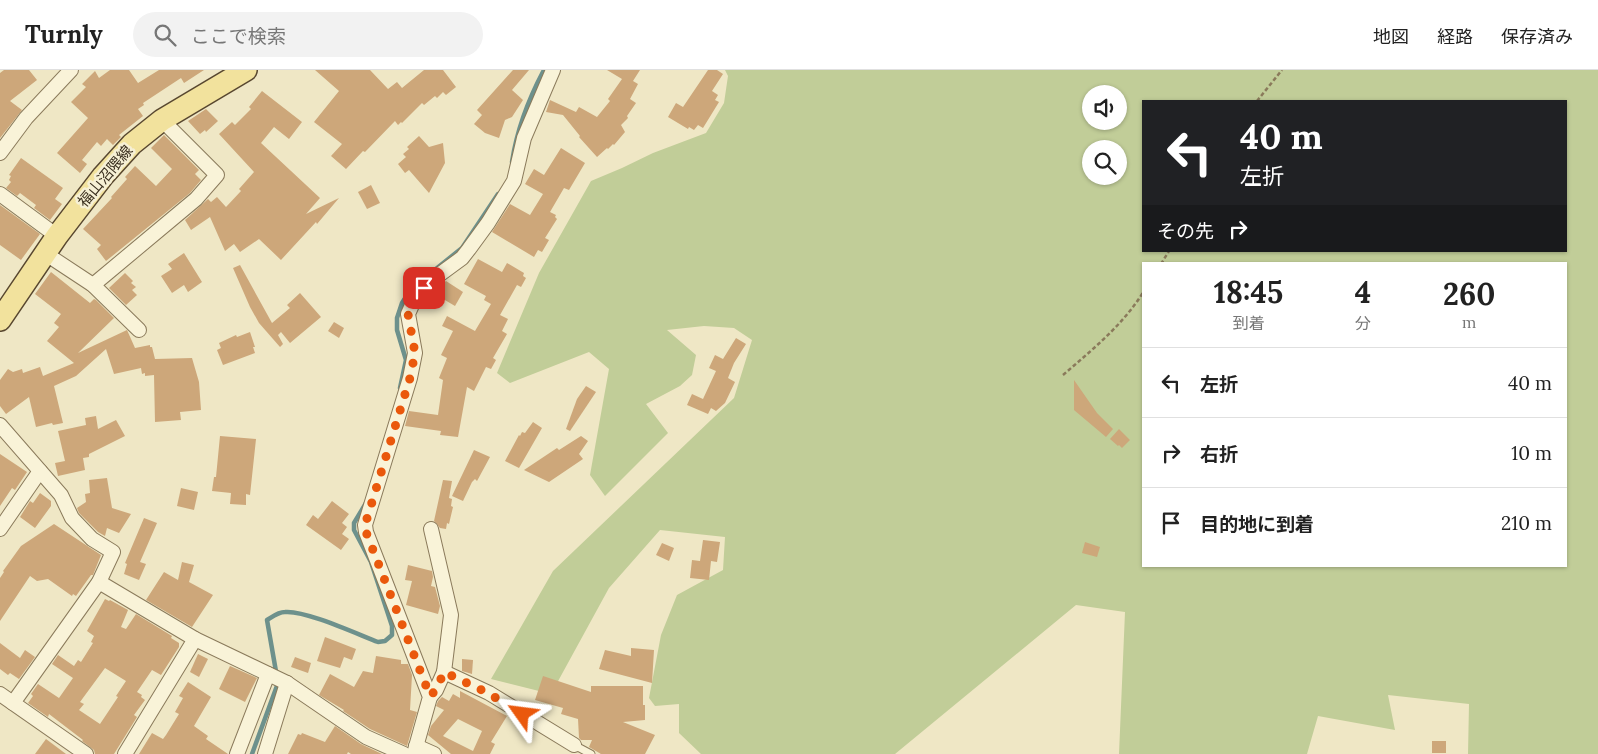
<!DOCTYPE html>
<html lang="ja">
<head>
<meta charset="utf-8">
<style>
  :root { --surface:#fff; --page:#f2f2f2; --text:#222; --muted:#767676; --line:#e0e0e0 }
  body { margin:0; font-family:Lora,"Noto Sans JP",serif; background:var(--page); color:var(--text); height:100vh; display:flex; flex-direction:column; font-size:19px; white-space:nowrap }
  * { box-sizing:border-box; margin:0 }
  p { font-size:16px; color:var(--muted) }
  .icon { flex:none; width:28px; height:28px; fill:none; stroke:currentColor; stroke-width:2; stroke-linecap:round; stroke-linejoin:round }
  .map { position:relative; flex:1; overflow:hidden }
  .side { position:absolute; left:1142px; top:192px; width:425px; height:305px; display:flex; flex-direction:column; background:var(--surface); border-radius:0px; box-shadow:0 1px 4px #0004 }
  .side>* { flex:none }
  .guide { position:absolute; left:1142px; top:30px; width:425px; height:152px; border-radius:0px; box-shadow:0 1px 4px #0004; background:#202124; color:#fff; overflow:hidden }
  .tools { position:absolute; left:1082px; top:15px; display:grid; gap:10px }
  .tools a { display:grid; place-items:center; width:45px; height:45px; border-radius:50%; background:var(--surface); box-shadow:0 1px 4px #0004; font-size:25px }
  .pin { position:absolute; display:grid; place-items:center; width:42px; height:42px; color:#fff; margin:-21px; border-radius:10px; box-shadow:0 2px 8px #0006 }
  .me { position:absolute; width:55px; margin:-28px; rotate:301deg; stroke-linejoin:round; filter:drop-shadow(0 0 4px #0008) }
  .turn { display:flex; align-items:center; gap:18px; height:105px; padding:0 15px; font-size:22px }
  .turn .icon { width:65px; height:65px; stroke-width:2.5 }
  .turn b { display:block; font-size:35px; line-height:42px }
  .then { display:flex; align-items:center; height:48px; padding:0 15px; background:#0003; gap:10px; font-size:19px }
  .eta { display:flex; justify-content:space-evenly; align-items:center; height:85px; text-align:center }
  .eta b { font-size:30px; font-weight:700; line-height:35px }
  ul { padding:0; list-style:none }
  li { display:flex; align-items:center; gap:15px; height:70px; padding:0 15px; border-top:1px solid var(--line) }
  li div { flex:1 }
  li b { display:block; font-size:19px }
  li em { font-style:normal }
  header { display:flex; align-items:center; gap:30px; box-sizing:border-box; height:70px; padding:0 25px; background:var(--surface); border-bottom:1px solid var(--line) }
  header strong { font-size:24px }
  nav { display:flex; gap:28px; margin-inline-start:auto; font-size:18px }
  .search { width:350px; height:45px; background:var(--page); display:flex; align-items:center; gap:12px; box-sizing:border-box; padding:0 18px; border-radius:28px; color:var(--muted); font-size:19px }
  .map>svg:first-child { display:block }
</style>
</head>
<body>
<header>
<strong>Turnly</strong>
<div class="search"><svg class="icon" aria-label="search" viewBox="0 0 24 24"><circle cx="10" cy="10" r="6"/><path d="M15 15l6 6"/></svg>ここで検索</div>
<nav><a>地図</a><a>経路</a><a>保存済み</a></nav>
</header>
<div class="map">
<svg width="1598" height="684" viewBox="0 0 1598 684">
  <rect width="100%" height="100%" fill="#efe7c5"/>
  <!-- green -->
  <path fill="#c1cd98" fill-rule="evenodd" d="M725,0H1598V684H1468L1469,634L1388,625L1395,660L1318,646L1307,684H1119L1125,542L1076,535L895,684H701L679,663V634L655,636L649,628L661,565L677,525L723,500L725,467L660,460L609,518L551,624L491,609L553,501L734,328L752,270L734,258L704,256L667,260L696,285L692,305L680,316L646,334L668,363L605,426L590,405L609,299L589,282L510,313L497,303L539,203L591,111L622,98L653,83L706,63L724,33L728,6ZM1091,24H1119V51H1091ZM1144,31H1566V181H1144ZM1091,79H1119V106H1091ZM1144,194H1566V496H1144Z"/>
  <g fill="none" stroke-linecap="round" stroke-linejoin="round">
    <!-- stream -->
    <g stroke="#6d918c" stroke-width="4.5">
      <path d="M512,92C517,59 528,30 544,0"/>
      <polyline points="400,318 406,290 397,260 397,248 402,233 411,219 462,178 498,124"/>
      <path d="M252,684L278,613L267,550C272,547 278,542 285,542C305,540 357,564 378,572L385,571L392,565V556L371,492L354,460V453L366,433"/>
    </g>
  </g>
  <!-- building -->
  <g fill="#cda77a" fill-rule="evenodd">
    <polygon points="4,0 29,0 37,10 10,31 22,40 0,68 0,3"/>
    <polygon points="110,0 129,0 138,13 159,0 204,0 184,13 181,8 143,33 144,35 138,39 143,46 119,65 121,67 113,75 107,69 101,76 97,72 82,90 87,94 80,103 57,83 88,48 71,32 86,17 82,14 95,1 99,8"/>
    <polygon points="315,0 370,0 388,19 397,12 402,18 424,0 443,0 456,17 446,25 443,22 437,28 435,26 424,35 422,33 402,53 401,52 398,55 395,51 365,82 363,81 346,99 331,86 342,74 314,52 339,21"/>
    <polygon points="513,0 529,0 512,20 523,30 512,47 505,50 499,68 485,63 474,54 482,45 477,40"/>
    <polygon points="607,0 640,0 633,11 638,14 630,29 636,33 627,46 628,48 621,55 625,62 614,75 613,74 608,79 607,78 597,87 579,67 580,66 563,45 546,42 550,30 576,42 579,37 597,47 610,31 608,29 622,9"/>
    <polygon points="708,0 717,0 723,4 712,21 718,25 715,30 719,32 703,58 698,55 694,60 689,57 688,59 668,47 676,33 683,37"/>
    <polygon points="262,21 302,52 289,69 274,57 261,73 320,128 306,144 339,128 317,154 316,152 281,190 259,169 240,182 234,174 225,181 210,147 191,160 185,150 208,129 211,132 217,127 226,137 241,121 239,119 254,102 219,64 232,52 235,55 251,39 249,37"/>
    <polygon points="206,39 218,51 206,62 205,60 200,64 188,51"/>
    <polygon points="164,65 199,100 195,104 201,110 190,123 106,191 97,179 101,175 83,159 112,128 111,127 127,109 125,107 135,96 156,116 172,99 151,78"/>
    <polygon points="419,66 429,77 443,73 445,93 429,123 409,100 405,103 398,94 406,87 403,84 409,79 407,77"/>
    <polygon points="561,78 585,93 569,120 564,118 550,142 556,145 555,147 557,149 545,168 549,170 542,182 538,180 534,187 492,162 510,134 530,145 543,124 525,114 534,99 544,105"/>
    <polygon points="21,88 63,118 55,129 62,134 50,150 34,138 36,135 20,123 17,126 6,118 11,112 9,110 11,106 9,105"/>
    <polygon points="371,115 380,133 367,139 358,122"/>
    <polygon points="0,135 40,164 21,190 0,175"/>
    <polygon points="184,183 202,212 188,222 184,215 172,223 161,206 172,199 168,194"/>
    <polygon points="478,189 502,202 507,193 524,203 523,206 526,208 521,217 517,215 500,245 508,249 502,261 507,264 493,288 496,290 491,299 486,297 474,321 467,317 458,367 440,365 441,361 405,356 409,341 438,345 443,310 439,308 447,288 441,285 453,261 442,256 447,246 475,261 491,234 484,230 486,226 464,214"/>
    <polygon points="240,195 272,253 290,238 287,235 300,223 321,247 290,273 281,262 278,265 283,274 280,277 259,253 250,237 233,198"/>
    <polygon points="51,202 90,233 94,229 96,230 114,248 78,283 127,260 135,278 150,275 150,277 152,277 155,289 192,288 199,312 201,340 180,342 181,350 155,352 154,305 145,306 145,303 142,304 141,298 114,304 106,279 76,306 54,316 63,353 53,355 52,353 36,357 29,327 6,344 0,336 0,310 8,299 13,302 22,299 23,303 40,297 43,306 74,293 47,271 59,257 54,253 61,244 35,224"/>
    <polygon points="125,203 133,211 131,213 136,217 132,220 137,225 126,235 109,218"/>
    <polygon points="446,211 463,222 455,236 433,223 438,217"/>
    <polygon points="334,252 344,258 339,268 328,261"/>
    <polygon points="250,262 255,277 253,277 255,283 223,295 217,280 221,278 219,273 236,265 237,267"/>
    <polygon points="736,268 746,274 734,293 728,308 735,312 725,333 716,341 711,338 708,344 687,335 692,324 703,329 716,301 709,298 715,285 723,289"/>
    <polygon points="1074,310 1097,343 1113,359 1106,367 1074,340"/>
    <polygon points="586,316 596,322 570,361 566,359 577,329"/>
    <polygon points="96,346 98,359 116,350 125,366 89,384 89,387 83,388 85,400 58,406 55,393 65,391 58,361 86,355 85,348"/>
    <polygon points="533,352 542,358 519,398 505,391 519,365 520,366 522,362 525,363"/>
    <polygon points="1119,359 1130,370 1122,378 1119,375 1118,376 1110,369"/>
    <polygon points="220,366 256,369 250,425 246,424 246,435 230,434 231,423 212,421 214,407 216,407"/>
    <polygon points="581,366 588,371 579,384 583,389 549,412 524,400 557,378 559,380"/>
    <polygon points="474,380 490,387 477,411 475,409 472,412 463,431 452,426"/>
    <polygon points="0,384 27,402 15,420 12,418 0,436"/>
    <polygon points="107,408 112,438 131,444 119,463 107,458 105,466 98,462 79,443 77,438 86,432 85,424 90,423 89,410"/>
    <polygon points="443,410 452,411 449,428 452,429 451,436 453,437 449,454 447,453 446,459 440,458 434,451"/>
    <polygon points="181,418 198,422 194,440 177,436"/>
    <polygon points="40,423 51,431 51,436 35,458 20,447 30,431 33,433"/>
    <polygon points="332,431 349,444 342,453 347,457 342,464 349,469 341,480 306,455 313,445 318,449"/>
    <polygon points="144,448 157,453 140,492 146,494 139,510 124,504 127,494 125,493"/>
    <polygon points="54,454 101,485 93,505 91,505 76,526 73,524 72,526 48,509 37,511 30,506 0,551 0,508 4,502 3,501 21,476"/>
    <polygon points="703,470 720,472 717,492 711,491 709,510 690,508 692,490 700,491"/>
    <polygon points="1085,472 1100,477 1097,487 1082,483"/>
    <polygon points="662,473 674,478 669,491 656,485"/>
    <polygon points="182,492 194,495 189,512 213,525 192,557 146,530 164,502 178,510"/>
    <polygon points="408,495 432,501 433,507 431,516 435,517 440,536 438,544 406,535 412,511 405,510"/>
    <path d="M105,529L109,531L110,530L128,540L121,557L126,559L136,544L172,566L171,568L179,573V577L161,605L152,600L137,622L142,625L141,627L145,630L134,645L137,647L114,684H95L94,680L82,671L83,670L49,644L48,647L28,633L33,626L31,624L38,614L59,628L73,608L52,594L58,585L74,596L78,590L81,592L93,573L91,572L94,566L87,561ZM105,598L126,611L116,626L118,627L100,654L79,640L84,634L80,632Z"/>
    <polygon points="325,567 356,579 352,590 344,587 340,598 317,591"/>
    <polygon points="0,573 20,588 25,580 35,587 19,609 10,603 8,605 0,599"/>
    <polygon points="631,578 654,580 652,613 599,599 605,580 631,586"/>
    <polygon points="198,584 208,589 199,607 190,602"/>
    <polygon points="376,586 401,590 401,594 408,594 412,605 410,640 417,642 407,676 370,659 343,641 344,640 319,625 330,604 354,617 363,601 373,603"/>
    <polygon points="295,587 311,593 308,603 291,597"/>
    <polygon points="462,589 473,590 472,604 462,601"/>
    <polygon points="230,596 257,608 245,632 219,619"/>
    <polygon points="543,606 591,622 591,616 643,616 643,635 645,635 645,650 623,652 655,665 645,684 601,684 589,677 592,670 581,670 579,668 578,649 561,644 563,638 535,630"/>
    <polygon points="188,612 211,627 194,656 208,666 206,669 228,684 139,684 152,663 163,669 166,665 179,644 175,642 183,628 179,626"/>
    <path d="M460,621L507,646L491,672L495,674L490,684H451L428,665L431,656L444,640L436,636L438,631L442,627L449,631L453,624L460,628ZM458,649L482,661L473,681L443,666Z"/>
    <polygon points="335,656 361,674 382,684 351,684 348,682 347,684 288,684 298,664 301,665 302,663 325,672"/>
    <polygon points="46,669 66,684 35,684"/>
    <rect x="1432" y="671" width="14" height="12"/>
  </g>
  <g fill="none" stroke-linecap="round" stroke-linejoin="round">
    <!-- lane casing -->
    <g stroke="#8a7a5b" stroke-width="9">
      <polyline id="lane" points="574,675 591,684"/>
    </g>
    <!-- street casing -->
    <g stroke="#8a7a5b" stroke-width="16">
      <g id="street">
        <polyline points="0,83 26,48 71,0"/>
        <polyline points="0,124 57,166"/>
        <polyline points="46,184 93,215 139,260"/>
        <polyline points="93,215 196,129 217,105 162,50"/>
        <polyline points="0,355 61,425 72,448 92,469 113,482 99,512 13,633"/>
        <polyline points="0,459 40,401"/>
        <polyline points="431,459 451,545 444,602"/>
        <polyline points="99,512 195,569 287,613 366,667 404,684"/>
        <polyline points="0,624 86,684"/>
        <polyline points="430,627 436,620 444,602 489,623 574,675"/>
        <polyline points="416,676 434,684"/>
        <polyline points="125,684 195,569"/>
        <polyline points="237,684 268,604"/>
        <polyline points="265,684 287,613"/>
        <polyline points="414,684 430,627 366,462 365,455 410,308 415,283 408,244 416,226 432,210 462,188 469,179 488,153 514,111 524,68 553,0"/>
      </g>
    </g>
    <!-- primary casing -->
    <g stroke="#58472f" stroke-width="24">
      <polyline id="primary" points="0,250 57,166 103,106 132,74 162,50 246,0"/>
    </g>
    <!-- path -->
    <g stroke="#8a7a5b" stroke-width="2.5" stroke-dasharray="4 2.5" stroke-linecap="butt">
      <polyline points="1257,31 1282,0"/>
      <polyline points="1161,194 1169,181"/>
      <path d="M1063,305C1093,279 1123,255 1144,221"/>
    </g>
    <!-- lane -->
    <use href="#lane" stroke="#f9f3d8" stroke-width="7"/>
    <!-- street -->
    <use href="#street" stroke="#f9f3d8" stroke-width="14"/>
    <!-- primary -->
    <use href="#primary" stroke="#f2e29d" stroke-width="21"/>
  </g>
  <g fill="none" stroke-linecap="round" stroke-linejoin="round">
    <!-- route -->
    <polyline stroke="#ea580c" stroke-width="9" stroke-dasharray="0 16.2" points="424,218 416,226 408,244 415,283 410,308 365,455 366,462 430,626 436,620 444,602 488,623 522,644"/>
  </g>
  <g text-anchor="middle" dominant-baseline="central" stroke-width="5" stroke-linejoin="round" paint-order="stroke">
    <!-- street labels -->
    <g font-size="15" fill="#3a2f1f" stroke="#f6f0d5">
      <text transform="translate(105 106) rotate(-50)">福山沼隈線</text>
    </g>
  </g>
</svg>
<div class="tools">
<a><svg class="icon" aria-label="sound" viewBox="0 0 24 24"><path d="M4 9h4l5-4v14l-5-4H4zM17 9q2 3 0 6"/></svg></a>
<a><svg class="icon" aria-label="search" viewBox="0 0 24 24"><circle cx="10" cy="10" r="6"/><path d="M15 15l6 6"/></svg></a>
</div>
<div class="pin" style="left:424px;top:218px;background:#d93025"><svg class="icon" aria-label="arrive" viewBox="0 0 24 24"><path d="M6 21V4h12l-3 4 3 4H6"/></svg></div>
<svg class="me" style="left:522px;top:644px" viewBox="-20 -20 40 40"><path d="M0-17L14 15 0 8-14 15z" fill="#ea580c" stroke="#fff" stroke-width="4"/></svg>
<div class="guide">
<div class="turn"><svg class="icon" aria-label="left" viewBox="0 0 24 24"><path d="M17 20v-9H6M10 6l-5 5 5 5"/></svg><div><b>40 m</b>左折</div></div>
<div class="then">その先<svg class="icon" aria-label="right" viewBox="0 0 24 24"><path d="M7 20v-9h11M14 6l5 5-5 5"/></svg></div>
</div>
<section class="side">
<div class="eta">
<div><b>18:45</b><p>到着</p></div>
<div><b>4</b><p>分</p></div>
<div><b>260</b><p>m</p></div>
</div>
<ul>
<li><svg class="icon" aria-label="left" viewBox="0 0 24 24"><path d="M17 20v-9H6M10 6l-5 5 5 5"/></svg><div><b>左折</b></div><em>40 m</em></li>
<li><svg class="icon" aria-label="right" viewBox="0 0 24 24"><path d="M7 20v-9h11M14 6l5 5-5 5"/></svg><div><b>右折</b></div><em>10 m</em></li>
<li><svg class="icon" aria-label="arrive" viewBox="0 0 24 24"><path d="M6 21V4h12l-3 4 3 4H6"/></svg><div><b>目的地に到着</b></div><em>210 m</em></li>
</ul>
</section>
</div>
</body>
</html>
